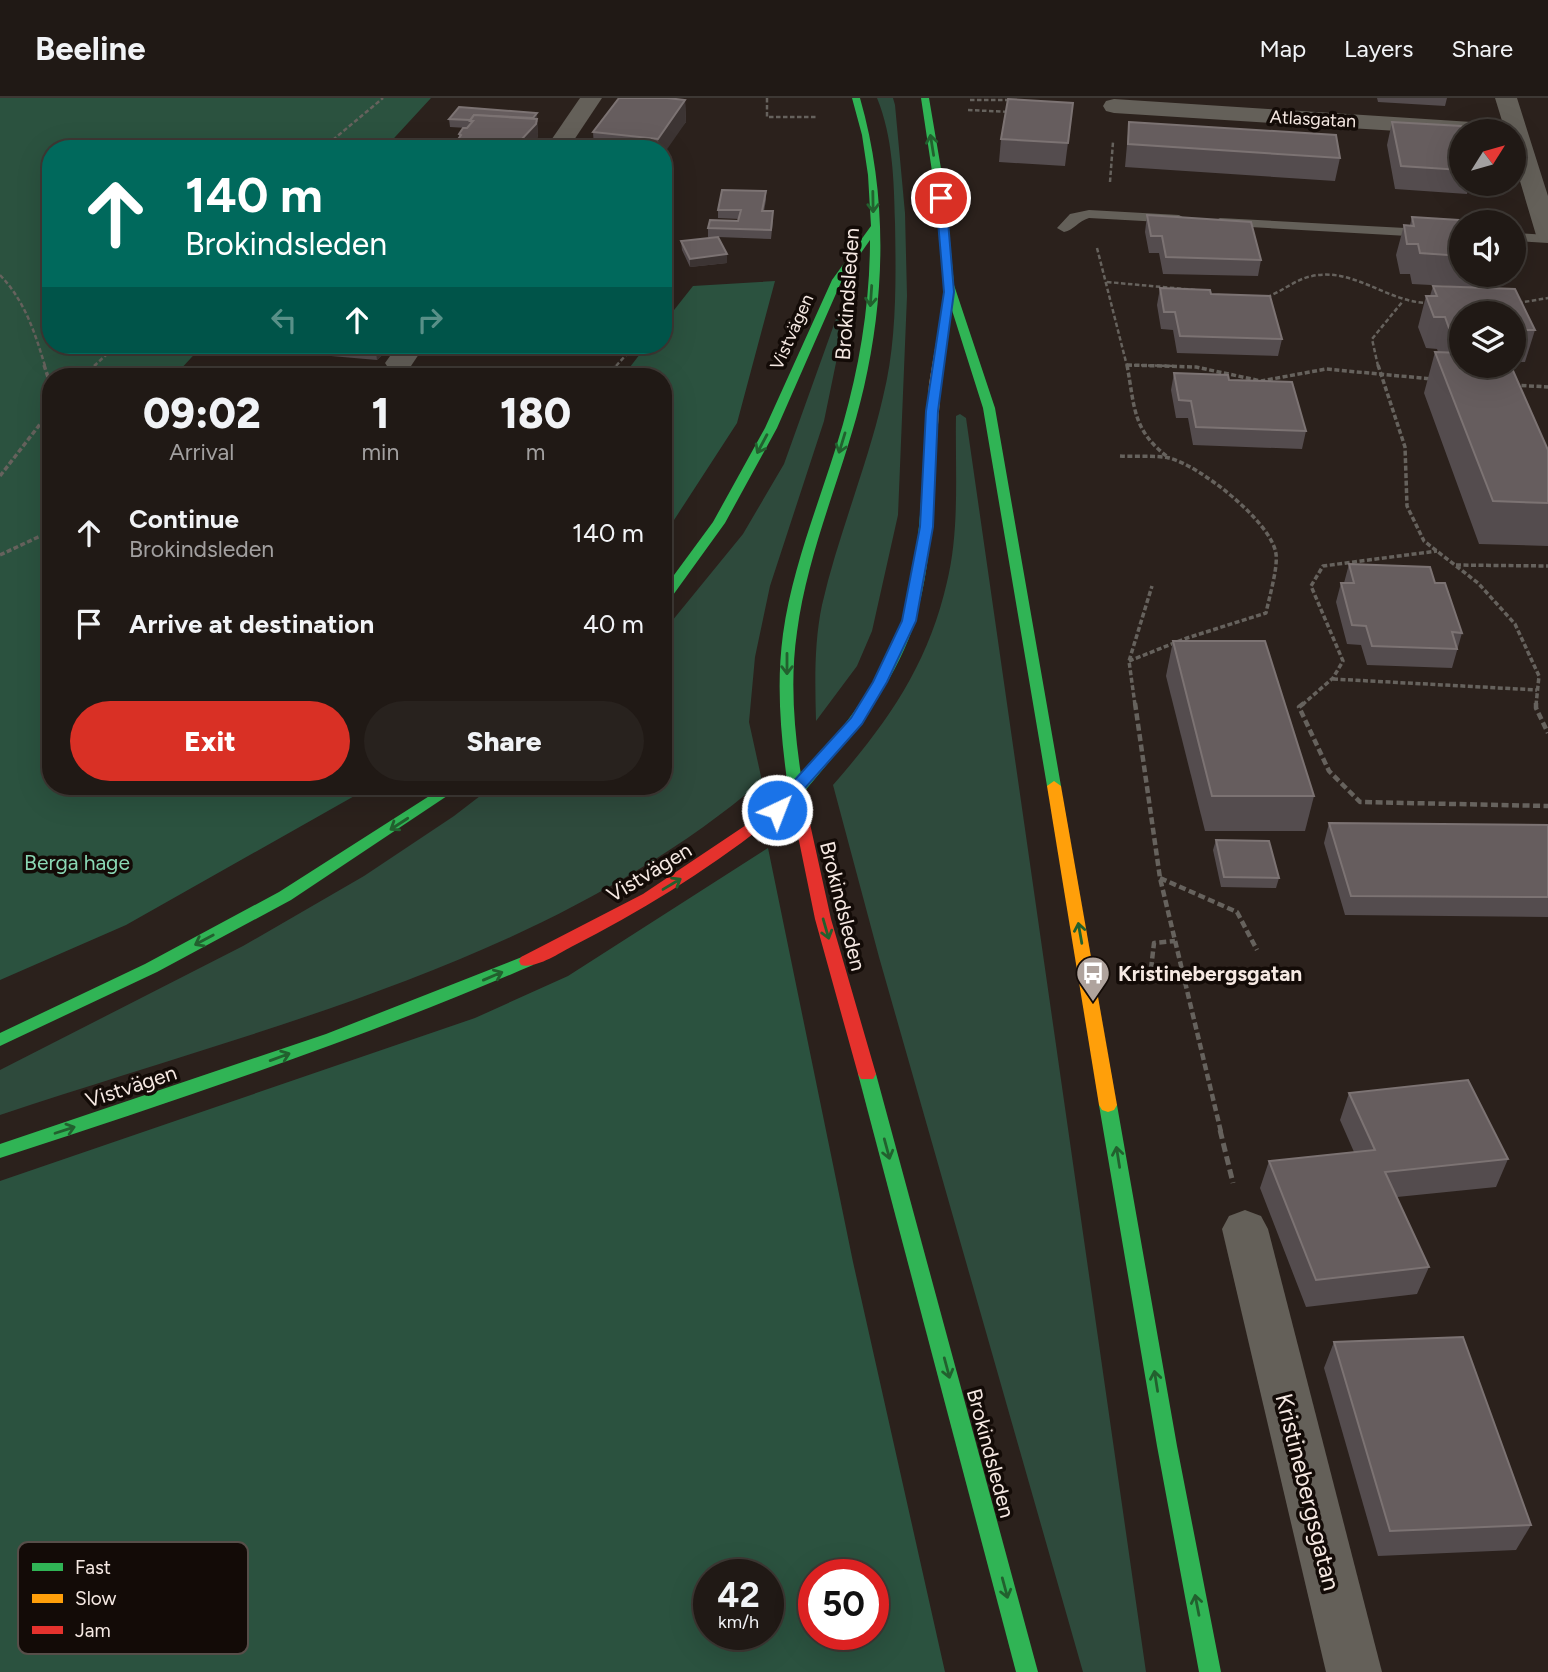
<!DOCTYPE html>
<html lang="en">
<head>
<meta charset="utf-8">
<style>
  :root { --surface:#201915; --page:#28221e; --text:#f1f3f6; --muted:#a2a0a0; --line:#3d3834; --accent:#d93025 }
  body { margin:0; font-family:Figtree,sans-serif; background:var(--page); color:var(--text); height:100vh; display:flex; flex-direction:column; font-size:26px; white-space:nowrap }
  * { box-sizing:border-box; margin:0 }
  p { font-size:23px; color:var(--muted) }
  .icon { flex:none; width:38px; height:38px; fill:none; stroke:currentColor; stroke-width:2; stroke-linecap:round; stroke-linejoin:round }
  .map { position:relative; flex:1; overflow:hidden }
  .sheet { position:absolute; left:42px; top:270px; width:630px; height:427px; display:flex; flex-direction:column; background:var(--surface); border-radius:28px; box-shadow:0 7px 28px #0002,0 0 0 2px var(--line) }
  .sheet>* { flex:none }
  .guide { position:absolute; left:42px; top:42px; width:630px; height:214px; border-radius:28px; box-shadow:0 7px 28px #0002,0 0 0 2px var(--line); background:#00695c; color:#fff; overflow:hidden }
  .needle { width:46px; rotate:53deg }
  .controls { position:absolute; left:1449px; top:21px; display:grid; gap:14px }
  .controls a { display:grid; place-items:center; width:77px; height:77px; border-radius:50%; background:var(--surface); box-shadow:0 7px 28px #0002,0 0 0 2px var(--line); font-size:35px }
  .speed { position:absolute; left:693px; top:1461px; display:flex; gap:14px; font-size:35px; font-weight:700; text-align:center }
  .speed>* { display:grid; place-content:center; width:91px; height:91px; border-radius:50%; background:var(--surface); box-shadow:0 7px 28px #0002,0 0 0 2px var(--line); line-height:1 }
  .speed small { font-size:18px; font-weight:400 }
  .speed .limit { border:10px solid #d22; background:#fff; color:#111 }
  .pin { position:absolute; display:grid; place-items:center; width:60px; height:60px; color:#fff; margin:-30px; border:4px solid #fff; border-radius:50%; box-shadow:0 2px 7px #0007 }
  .me { position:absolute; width:77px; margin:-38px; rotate:43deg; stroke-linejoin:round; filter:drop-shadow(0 0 5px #0008) }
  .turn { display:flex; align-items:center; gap:24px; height:147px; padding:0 28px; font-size:32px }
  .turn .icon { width:91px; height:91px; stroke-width:2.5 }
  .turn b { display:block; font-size:49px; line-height:60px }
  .lanes { display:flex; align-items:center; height:66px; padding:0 28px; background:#0003; justify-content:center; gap:35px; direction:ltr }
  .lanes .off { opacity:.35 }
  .eta { display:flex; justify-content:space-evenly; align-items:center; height:119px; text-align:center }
  .eta b { font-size:42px; font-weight:800; line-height:49px }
  .action { display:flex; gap:14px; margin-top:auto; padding:14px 28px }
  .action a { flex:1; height:80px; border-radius:42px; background:var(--accent); color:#fff; font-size:28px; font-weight:800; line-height:80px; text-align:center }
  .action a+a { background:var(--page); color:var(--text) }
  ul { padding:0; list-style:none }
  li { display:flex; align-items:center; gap:21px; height:91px; padding:0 28px }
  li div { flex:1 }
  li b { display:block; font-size:26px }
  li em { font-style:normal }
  header { display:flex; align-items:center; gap:42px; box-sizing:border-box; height:98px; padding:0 35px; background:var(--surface); border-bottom:2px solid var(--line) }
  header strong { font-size:33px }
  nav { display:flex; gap:38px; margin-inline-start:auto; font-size:24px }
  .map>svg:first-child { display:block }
</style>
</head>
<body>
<header>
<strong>Beeline</strong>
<nav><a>Map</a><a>Layers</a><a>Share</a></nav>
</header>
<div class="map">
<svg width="1548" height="1574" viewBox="0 0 1548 1574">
  <rect width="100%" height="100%" fill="#2b211c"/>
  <!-- green -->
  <g fill="#2e4a3c">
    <path d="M877,0H893L895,7L905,115L907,198L898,417L872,533L857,568L816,623C815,585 814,545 822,507C838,437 867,369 883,299C897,244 896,182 895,125C894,83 893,39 877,0Z"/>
    <path d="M836,221H845L824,323L770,488L755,559L749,624L762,683C547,866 261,929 0,1017V972L243,848L364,778L454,718L493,688H663V534L743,436L784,366Z"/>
    <path d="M960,316L966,320L1146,1574H1083L879,859L833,687C888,624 928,567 947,484C960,431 955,372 956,318Z"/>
  </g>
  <!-- forest -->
  <g fill="#2b523f" fill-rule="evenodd">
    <polygon points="0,0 431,0 384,51 51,51 51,247 203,247 178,274 223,278 51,278 51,688 372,688 126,827 0,882"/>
    <polygon points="775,183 737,325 663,439 663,278 623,278 647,247 663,247 663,226 693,188"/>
    <path d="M768,750L853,1164L945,1574H0V1083L475,920L568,878ZM709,1477H768V1536H709ZM814,1477H873V1536H814Z"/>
  </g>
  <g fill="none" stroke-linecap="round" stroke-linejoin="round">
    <!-- path-far3 -->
    <g stroke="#66625d" stroke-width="2.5" stroke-dasharray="4.5 2.5" stroke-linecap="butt">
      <polyline points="767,0 767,19 818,19"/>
      <polyline points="970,2 1011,2"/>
      <polyline points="968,12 1011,14"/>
      <polyline points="322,51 383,0"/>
      <polyline points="1110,84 1113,44"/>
      <polyline points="1097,150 1127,268"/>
      <path d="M0,177C25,203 35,235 45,268"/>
      <polyline points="1107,184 1196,192"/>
      <path d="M1267,199C1283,193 1296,181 1312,178C1354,169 1388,205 1429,205"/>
      <polyline points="1518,205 1548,200"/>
      <polyline points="1127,267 1175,268"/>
      <polyline points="94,268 117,247"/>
      <polyline points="616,268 635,247"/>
      <polyline points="1378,268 1372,241 1403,203"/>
    </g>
    <!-- path-far2 -->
    <g stroke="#66625d" stroke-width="3.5" stroke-dasharray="5 2.5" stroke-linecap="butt">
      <polyline points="44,267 51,288"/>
      <path d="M1127,267C1135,310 1132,332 1169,360"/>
      <polyline points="1127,267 1196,269 1261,283 1326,271 1432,281"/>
      <polyline points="1378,267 1405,349 1407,408 1424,443 1478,485 1515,526 1539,578 1536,607"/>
      <polyline points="84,278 96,267"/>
      <polyline points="607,278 617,267"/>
      <polyline points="1514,287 1548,289"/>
      <path d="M1120,358C1136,359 1154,357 1169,360C1199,367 1272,424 1276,456C1278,470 1269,500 1266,515L1187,540L1129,563"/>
      <polyline points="0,378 51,312"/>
      <polyline points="0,457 51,433"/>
      <polyline points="1456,467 1548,468"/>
      <polyline points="1333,581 1537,592"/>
      <polyline points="1135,607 1129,563 1152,488"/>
      <polyline points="1302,607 1333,580 1343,563 1311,488 1323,468 1437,453"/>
    </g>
    <!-- path-far1 -->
    <g stroke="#66625d" stroke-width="4.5" stroke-dasharray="7 3.5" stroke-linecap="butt">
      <polyline points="1135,605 1160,780 1221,1034"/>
      <polyline points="1304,605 1299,609 1329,673 1360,704 1548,708"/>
      <polyline points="1536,605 1536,610 1548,635"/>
      <polyline points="1160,780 1237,814 1257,852"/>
      <polyline points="1151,871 1154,845 1175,843"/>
    </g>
    <!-- path -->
    <polyline stroke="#66625d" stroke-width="5" stroke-dasharray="9 4.5" stroke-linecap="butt" points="1220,1032 1233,1085"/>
    <!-- lane -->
    <g fill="#646059" fill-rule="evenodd">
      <path d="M1089,112L1179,117L1186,121L1179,125L1089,120C1078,123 1074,132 1064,134L1057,130L1070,116Z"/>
      <polygon points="1220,120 1461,133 1461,141 1215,127 1213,124"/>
      <polygon points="1514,135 1548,137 1548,145 1514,143"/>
    </g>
    <!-- street -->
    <g fill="#646059" fill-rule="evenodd">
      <polygon points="580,0 602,0 568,51 545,51"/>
      <polygon points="1495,0 1517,0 1548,98 1548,144 1539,142 1536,137 1514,63 1514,33 1461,33 1461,37 1114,15 1106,13 1103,8 1106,3 1114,1 1503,26"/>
      <polygon points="398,247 425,247 409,271 399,273 389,271 385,265"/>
      <polygon points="1245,1112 1261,1118 1268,1131 1382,1574 1326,1574 1222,1131 1229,1118"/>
    </g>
    <!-- fast -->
    <g fill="#30b455" fill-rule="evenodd">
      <path d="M852,0H860C887,94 886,193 864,289C845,372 808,450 797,534C790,582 794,630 801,677C840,638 884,578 901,525C918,469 921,411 924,354L930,350L936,354C933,411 931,468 915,523C895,588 845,645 803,695C794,706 778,716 766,726L761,727L753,722L756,718L788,690C781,639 776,588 783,536C793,464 823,396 843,326C860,266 870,204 870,142L842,182L777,330L725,425L668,504L663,505V492L713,424L765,330L832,182L871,128L868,77L862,37Z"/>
      <polygon points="921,0 929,0 946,100 954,187 995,310 1061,688 1054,693 1047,688 983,310 944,187 936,100"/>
      <polygon points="445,688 462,688 291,802 157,874 0,948 0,935 145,866 279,794"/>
      <path d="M527,857L533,859L535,863L533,867C359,942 180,1001 0,1060V1046L326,936Z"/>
      <polygon points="867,969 873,971 876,976 1038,1574 1016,1574 858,976 861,971"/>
      <polygon points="1108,1000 1114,1002 1117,1007 1177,1348 1221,1574 1199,1574 1157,1348 1099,1007 1102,1002"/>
    </g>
    <!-- slow -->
    <g fill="#ff9f0a" fill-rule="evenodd">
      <polygon points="949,194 954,197 941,286 936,354 930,358 924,354 929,286 944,197"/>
      <polygon points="1054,683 1061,688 1117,1007 1114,1012 1108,1014 1102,1012 1099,1007 1047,688"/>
    </g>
    <!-- jam -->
    <g fill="#e5322d" fill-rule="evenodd">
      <polygon points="796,689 803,694 831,821 876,976 873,981 861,981 858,976 815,821 789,694"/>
      <path d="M761,717L769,722L766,726C705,774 640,814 571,849C558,856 535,871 521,867L519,863L521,859L643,796Z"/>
    </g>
  </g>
  <!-- wall -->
  <g fill="#544c4e">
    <polygon points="1377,0 1447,0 1445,8 1378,4"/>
    <polygon points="685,2 686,24 663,51 594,51 593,34"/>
    <polygon points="1073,5 1065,68 999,64 1001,41"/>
    <polygon points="449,21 538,23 537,24 538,36 537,42 529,51 449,51 459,40 459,36 467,30 450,29"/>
    <polygon points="1129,24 1340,60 1335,83 1125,69"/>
    <polygon points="1392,24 1461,33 1461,86 1469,86 1467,96 1395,91 1387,47"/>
    <polygon points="766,93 766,102 764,113 773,122 771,141 718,139 727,165 690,169 682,152 681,143 717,139 708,139 708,130 738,123 739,121 718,120 718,112"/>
    <polygon points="1147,117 1261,162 1258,178 1163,176 1159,155 1149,155 1145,134"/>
    <polygon points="1412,119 1461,124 1461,177 1496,177 1493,190 1535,232 1525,264 1514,264 1514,215 1461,215 1461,268 1548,352 1548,448 1479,446 1424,295 1435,254 1438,254 1437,251 1426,250 1418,229 1426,198 1430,198 1433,188 1469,189 1412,186 1410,176 1400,176 1396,157 1404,127 1410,127"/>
    <polygon points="1160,190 1211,196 1282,241 1278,258 1177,255 1173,232 1161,231 1157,207"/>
    <polygon points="306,247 391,247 390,250 377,262 308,256"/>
    <polygon points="489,247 592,247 585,258 489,248"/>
    <polygon points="1174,275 1229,282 1306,333 1302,351 1193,347 1188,320 1176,320 1171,292"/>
    <polygon points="1349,466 1435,485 1462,535 1452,570 1367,567 1361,547 1347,546 1336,504 1341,485 1344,485"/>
    <polygon points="1173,543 1314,698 1305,733 1205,733 1166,578"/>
    <polygon points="1329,725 1548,727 1548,819 1345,817 1324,745"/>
    <polygon points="1216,742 1279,780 1276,790 1221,789 1213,752"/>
    <polygon points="1349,995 1508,1061 1496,1089 1397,1099 1429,1169 1417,1196 1306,1209 1260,1090 1269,1063 1354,1054 1340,1022"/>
    <polygon points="1334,1244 1531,1427 1516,1452 1378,1458 1324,1270"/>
  </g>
  <!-- shaded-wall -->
  <g fill="#3c3433">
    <polygon points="685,2 686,24 663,57 663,51 659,51 658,41"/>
    <polygon points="537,15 538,36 537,42 529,51 515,51 528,27"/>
    <polygon points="727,156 727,165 690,169 690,161"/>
    <polygon points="375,247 391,247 390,250 377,262"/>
    <polygon points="586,247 592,247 585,258 585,249"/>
  </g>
  <!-- building -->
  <g fill="#665d5e" stroke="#7c7373" stroke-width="2">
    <polygon points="619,0 667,0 685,2 658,41 593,34"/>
    <polygon points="1008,1 1073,5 1068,45 1001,41"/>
    <polygon points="459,9 537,15 533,20 474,17 470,22 449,21"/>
    <polygon points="474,17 537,21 536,26 519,44 515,51 449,51 453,44 456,44 461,37 459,36 463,30 467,30 473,23 470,23"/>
    <polygon points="1129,24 1336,37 1340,60 1128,46"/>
    <polygon points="1392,24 1461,28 1462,33 1461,72 1401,68"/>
    <polygon points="722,92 766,93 762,113 773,113 771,132 708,130 710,122 738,123 741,112 718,112"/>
    <polygon points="1147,117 1251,124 1261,162 1166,159 1162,138 1151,138"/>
    <polygon points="1412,119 1491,124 1461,124 1461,158 1420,155 1418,146 1407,146 1404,127 1414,128"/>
    <polygon points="718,139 727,156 690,161 681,143"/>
    <polygon points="1433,188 1515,191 1535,232 1514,232 1514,215 1461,215 1461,230 1449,230 1445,219 1434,219 1426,198 1437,198"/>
    <polygon points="1160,190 1210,192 1211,196 1270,198 1282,241 1180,238 1175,214 1164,214"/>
    <polygon points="561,247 586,247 585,249"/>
    <polygon points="1435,254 1461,255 1461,268 1511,268 1548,352 1548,405 1493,403"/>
    <polygon points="1174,275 1228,277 1229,282 1292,284 1306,333 1196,329 1191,303 1179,302"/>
    <polygon points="1349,466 1430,469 1435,485 1445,485 1462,535 1452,534 1457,551 1372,548 1366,528 1352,527 1341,485 1354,485"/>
    <polygon points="1173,543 1265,543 1314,698 1212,698"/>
    <polygon points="1329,725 1548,727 1548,799 1351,798"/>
    <polygon points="1216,742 1269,743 1279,780 1224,779"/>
    <polygon points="1468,982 1508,1061 1385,1074 1429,1169 1316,1182 1269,1063 1375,1052 1349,995"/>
    <polygon points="1463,1239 1531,1427 1390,1433 1334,1244"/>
  </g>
  <!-- one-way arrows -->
  <defs><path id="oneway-shaft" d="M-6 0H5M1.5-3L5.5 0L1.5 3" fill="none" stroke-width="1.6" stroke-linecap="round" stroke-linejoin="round" transform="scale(1.75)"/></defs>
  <g stroke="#22602e">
    <use href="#oneway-shaft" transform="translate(932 47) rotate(-99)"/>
    <use href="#oneway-shaft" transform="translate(873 104) rotate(89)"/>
    <use href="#oneway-shaft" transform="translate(871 198) rotate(94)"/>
    <use href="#oneway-shaft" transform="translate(842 345) rotate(107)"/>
    <use href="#oneway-shaft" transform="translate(762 346) rotate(118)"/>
    <use href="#oneway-shaft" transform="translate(787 566) rotate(90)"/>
    <use href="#oneway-shaft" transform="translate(399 726) rotate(147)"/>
    <use href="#oneway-shaft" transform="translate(672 786) rotate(-31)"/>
    <use href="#oneway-shaft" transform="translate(826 831) rotate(74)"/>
    <use href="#oneway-shaft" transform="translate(1080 835) rotate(-100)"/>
    <use href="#oneway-shaft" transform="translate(204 842) rotate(152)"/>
    <use href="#oneway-shaft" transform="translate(493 878) rotate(-23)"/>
    <use href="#oneway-shaft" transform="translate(280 959) rotate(-20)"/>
    <use href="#oneway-shaft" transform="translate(65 1032) rotate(-18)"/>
    <use href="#oneway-shaft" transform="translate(887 1051) rotate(75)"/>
    <use href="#oneway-shaft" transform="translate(1118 1059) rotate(-99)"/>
    <use href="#oneway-shaft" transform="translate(947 1270) rotate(75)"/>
    <use href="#oneway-shaft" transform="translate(1156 1283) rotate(-99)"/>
    <use href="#oneway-shaft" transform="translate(1005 1490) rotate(75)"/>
    <use href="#oneway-shaft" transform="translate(1197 1507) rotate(-101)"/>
  </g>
  <!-- route -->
  <polygon fill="#1a73e8" stroke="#114b97" stroke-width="2" points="941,97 946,100 954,194 938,313 933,429 916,523 887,584 862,626 782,716 771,716 769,712 771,708 851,620 873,584 902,523 920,429 926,313 944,194 936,100"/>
  <!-- icons -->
  <defs>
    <g id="bus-pin" transform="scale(1.75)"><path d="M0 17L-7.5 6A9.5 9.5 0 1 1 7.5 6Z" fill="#afa39d" stroke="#130b07"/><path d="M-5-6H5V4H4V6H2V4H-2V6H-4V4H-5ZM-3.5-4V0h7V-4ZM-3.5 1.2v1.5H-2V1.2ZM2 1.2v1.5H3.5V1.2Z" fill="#fff"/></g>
  </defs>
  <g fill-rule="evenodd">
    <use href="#bus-pin" x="1093" y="875"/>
  </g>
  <g text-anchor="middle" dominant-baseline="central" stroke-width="7" stroke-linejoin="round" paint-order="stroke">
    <!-- far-street labels -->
    <g font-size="18" fill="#f6e9e3" stroke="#130b07">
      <text transform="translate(1313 21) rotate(3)">Atlasgatan</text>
      <text transform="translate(792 234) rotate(-66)">Vistvägen</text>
    </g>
    <!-- street labels -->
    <g font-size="21" fill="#f6e9e3" stroke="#130b07">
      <text transform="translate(847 196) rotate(-86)">Brokindsleden</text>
      <text transform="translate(649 774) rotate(-31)">Vistvägen</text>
      <text transform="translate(843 808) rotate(76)">Brokindsleden</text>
      <text transform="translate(131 988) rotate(-18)">Vistvägen</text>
      <text transform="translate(991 1355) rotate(75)">Brokindsleden</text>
    </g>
    <!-- park labels -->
    <g font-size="21" fill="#8ad8b4" stroke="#130b07">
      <text x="77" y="764">Berga hage</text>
    </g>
    <!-- poi labels -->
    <g font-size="21" font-weight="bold" fill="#f6e9e3" stroke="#130b07" text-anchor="start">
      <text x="1118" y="875">Kristinebergsgatan</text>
    </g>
    <!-- near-street labels -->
    <g font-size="24" fill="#f6e9e3" stroke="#130b07">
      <text transform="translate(1308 1394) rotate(76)">Kristinebergsgatan</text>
    </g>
  </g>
  <!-- legend -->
  <rect x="18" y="1444" width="230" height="112" rx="10" fill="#130b07" stroke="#574e49" stroke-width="2"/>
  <rect x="32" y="1465" width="31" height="8" fill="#30b455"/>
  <rect x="32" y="1496" width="31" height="9" fill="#ff9f0a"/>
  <rect x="32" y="1528" width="31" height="8" fill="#e5322d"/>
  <g font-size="19" fill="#f6e9e3">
    <text x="75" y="1476">Fast</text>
    <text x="75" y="1507">Slow</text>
    <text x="75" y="1539">Jam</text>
  </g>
</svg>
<div class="controls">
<a><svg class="needle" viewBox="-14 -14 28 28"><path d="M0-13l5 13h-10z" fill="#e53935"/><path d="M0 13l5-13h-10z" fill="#a2a0a0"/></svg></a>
<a><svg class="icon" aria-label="sound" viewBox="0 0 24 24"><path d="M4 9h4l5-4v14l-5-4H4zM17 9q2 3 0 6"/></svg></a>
<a><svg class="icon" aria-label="layers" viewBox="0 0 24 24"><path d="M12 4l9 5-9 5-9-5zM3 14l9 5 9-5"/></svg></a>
</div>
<div class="speed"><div>42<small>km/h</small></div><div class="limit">50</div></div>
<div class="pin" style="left:941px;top:100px;background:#d93025"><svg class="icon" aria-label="arrive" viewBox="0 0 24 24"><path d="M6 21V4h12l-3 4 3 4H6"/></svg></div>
<svg class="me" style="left:777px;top:712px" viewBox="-20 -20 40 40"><circle r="17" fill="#1a73e8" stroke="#fff" stroke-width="3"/><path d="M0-11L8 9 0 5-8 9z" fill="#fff"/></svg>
<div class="guide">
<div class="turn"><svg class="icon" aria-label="ahead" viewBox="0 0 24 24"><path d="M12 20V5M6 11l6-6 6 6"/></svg><div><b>140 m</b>Brokindsleden</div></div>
<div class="lanes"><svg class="icon off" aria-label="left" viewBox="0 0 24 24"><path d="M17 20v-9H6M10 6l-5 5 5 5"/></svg><svg class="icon" aria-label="ahead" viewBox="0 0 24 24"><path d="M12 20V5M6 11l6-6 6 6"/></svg><svg class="icon off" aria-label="right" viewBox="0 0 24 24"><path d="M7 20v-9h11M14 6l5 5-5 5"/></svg></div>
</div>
<section class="sheet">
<div class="eta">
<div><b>09:02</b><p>Arrival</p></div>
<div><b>1</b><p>min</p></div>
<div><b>180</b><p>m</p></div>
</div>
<ul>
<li><svg class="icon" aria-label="ahead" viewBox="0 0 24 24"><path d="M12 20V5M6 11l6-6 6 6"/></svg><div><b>Continue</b><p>Brokindsleden</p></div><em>140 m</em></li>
<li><svg class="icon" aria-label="arrive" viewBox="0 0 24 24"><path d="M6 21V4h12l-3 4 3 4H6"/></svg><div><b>Arrive at destination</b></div><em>40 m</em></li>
</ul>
<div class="action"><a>Exit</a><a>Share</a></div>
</section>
</div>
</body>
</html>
